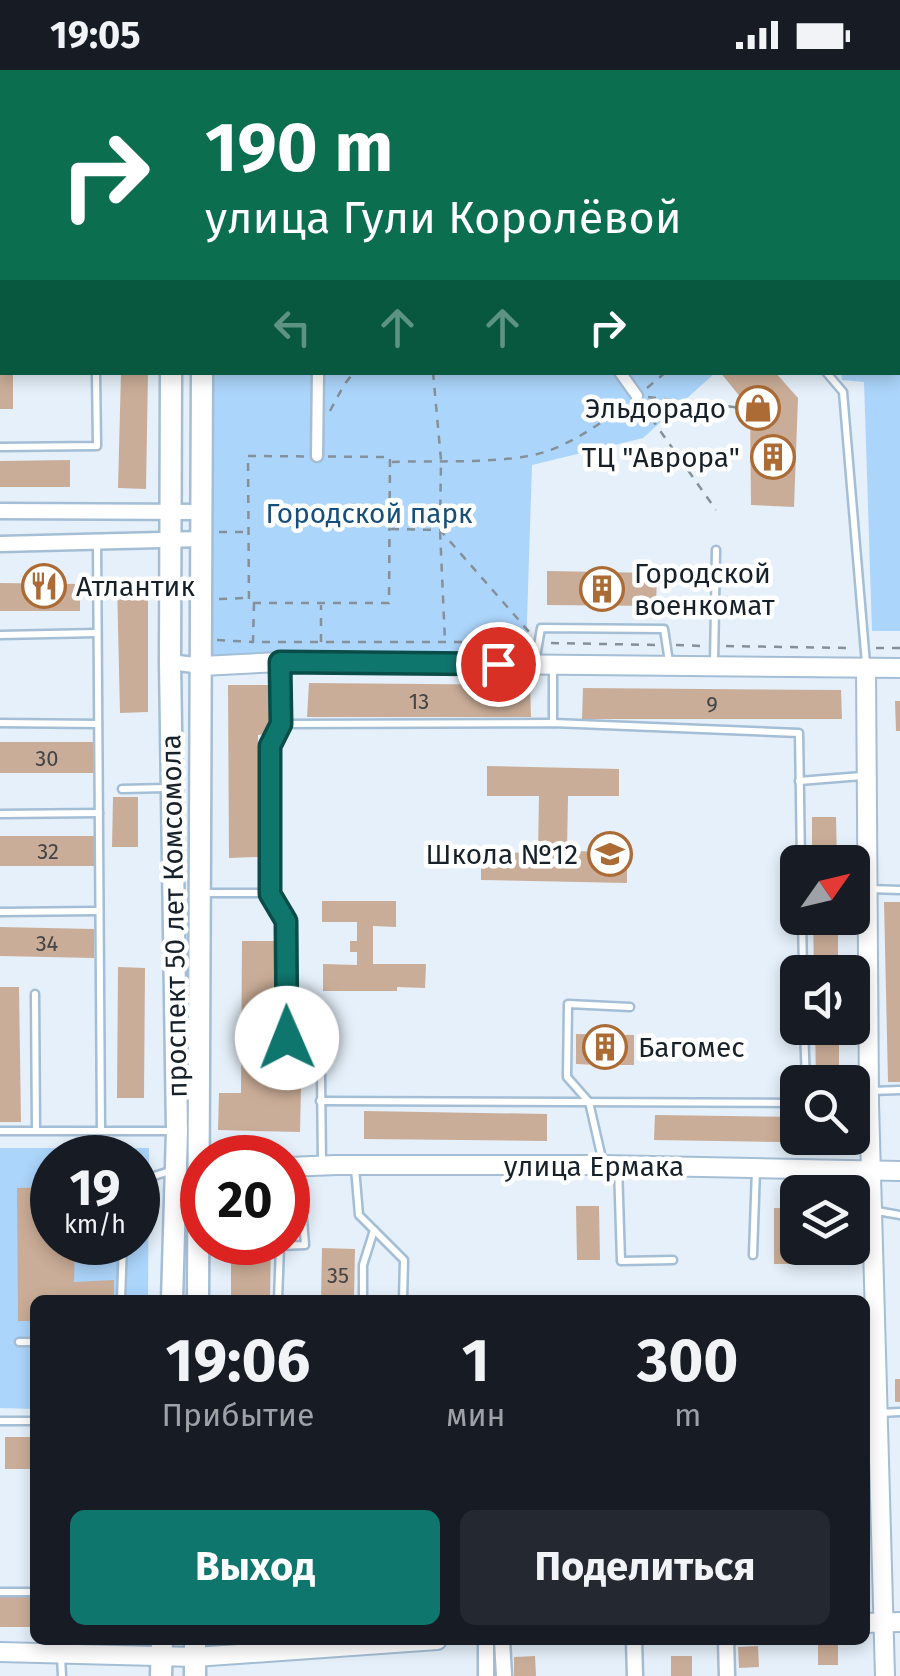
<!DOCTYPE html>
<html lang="ru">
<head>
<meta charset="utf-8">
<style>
  :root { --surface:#171b24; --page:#242831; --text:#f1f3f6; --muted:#9ea1a6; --accent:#0f766e }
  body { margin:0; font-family:"Fira Sans",sans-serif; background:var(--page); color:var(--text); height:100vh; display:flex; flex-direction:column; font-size:38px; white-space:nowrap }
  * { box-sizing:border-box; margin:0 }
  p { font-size:32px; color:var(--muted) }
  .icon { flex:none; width:55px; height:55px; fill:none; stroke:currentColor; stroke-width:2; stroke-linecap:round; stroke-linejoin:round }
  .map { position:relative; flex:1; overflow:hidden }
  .sheet { position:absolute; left:30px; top:1225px; width:840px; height:350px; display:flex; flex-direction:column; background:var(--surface); border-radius:15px; box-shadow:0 5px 15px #0003 }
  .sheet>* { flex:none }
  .guide { position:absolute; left:0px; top:0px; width:900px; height:305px; box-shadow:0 5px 15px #0003; background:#0b6e4f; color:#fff; overflow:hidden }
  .needle { width:65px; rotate:56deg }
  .fabs { position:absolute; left:780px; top:775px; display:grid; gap:20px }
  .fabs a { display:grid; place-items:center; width:90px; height:90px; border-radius:15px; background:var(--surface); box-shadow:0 5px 15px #0003; font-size:50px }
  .speed { position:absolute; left:30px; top:1065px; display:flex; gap:20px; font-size:50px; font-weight:700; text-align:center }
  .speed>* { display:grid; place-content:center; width:130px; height:130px; border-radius:50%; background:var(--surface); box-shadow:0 5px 15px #0003; line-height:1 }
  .speed small { font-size:25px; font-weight:400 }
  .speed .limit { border:15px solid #d22; background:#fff; color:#111 }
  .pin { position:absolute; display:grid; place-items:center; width:85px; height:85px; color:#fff; margin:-42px; border:5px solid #fff; border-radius:50%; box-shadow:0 2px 10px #0007 }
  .me { position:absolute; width:110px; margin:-55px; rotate:359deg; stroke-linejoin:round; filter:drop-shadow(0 0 8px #0008) }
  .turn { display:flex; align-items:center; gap:35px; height:210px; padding:0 40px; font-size:45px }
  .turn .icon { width:130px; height:130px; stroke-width:2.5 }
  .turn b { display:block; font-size:70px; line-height:85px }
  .lanes { display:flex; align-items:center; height:95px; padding:0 40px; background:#0003; justify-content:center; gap:50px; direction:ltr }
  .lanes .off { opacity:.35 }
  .eta { display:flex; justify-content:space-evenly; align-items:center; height:170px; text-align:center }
  .eta b { font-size:60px; font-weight:700; line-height:70px }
  .button { display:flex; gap:20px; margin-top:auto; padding:20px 40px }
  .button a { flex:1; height:115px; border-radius:15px; background:var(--accent); color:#fff; font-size:40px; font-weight:700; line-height:115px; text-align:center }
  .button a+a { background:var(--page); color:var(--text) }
  .status { display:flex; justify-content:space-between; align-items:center; height:70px; padding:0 50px; background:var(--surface); direction:ltr }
  .status svg { height:28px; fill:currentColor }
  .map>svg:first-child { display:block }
</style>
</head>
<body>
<div class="status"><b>19:05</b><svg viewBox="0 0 49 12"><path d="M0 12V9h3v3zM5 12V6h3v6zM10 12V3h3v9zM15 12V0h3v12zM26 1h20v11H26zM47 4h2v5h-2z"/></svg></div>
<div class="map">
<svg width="900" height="1606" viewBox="0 0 900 1606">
  <rect width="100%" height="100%" fill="#e5f0fa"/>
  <!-- green -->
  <g fill="#acd5fb" fill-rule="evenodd">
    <polygon points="223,0 900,0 900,134 898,136 898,2 222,2"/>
    <polygon points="900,188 900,561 872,561 864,312 842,310 841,303 898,302 898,190"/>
    <polygon points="210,303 715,303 643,368 532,395 526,581 212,585"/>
    <path d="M0,1078H149L148,1230H35V1339L0,1338ZM52,1088H138V1172H52Z"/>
  </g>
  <!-- building -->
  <g fill="#caad98">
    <polygon points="121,302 148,302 146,419 118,418"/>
    <polygon points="720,302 775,302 798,328 794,437 751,435 750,339"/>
    <rect x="0" y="305" width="13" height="34"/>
    <polygon points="70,390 70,417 0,417 0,391"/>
    <polygon points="547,501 657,503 656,536 547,535"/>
    <polygon points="117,512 148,512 148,642 120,643"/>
    <polygon points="0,513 80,514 80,541 0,541"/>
    <polygon points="309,613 530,615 531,647 307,647"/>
    <polygon points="228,615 273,615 273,663 258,665 258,787 229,788"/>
    <polygon points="583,618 841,620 842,649 582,649"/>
    <polygon points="895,631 900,631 900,661 896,661"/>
    <rect x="0" y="672" width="95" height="31"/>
    <polygon points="487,696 619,699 619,726 568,726 567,781 627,782 627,813 481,810 481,782 538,783 539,726 487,726"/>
    <polygon points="113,727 138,727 138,777 112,777"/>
    <polygon points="812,747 836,747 837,792 812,792"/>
    <rect x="0" y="766" width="96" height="30"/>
    <polygon points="322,831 396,831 396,857 373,856 373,894 426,894 425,918 397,917 397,921 323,921 323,894 357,895 357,882 350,882 350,871 357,871 357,852 322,852"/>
    <polygon points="884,832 900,832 900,1012 888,1012"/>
    <polygon points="813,848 838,848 838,902 814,902"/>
    <polygon points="0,857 94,859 94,888 0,886"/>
    <polygon points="242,871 276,871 277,1017 301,1018 300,1062 218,1060 219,1023 241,1023"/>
    <polygon points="118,897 145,898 144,1028 117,1028"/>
    <polygon points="0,917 19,917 21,1052 0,1052"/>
    <polygon points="815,958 839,958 839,1011 816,1011"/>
    <polygon points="576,964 634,965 634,995 613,995 613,989 595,989 595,995 576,994"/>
    <polygon points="364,1041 547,1044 547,1071 364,1069"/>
    <polygon points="655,1045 798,1047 798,1068 844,1068 844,1073 654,1070"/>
    <polygon points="52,1117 52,1172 75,1172 74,1212 114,1210 114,1230 35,1230 35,1251 18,1251 17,1118"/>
    <polygon points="288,1130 298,1130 299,1162 288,1162"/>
    <polygon points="576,1136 599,1136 600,1190 577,1190"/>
    <polygon points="774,1138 798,1138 798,1178 800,1178 800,1194 774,1194"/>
    <polygon points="231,1172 271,1172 270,1230 231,1230"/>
    <polygon points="322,1178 355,1179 354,1230 321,1230"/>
    <rect x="895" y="1309" width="5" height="23"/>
    <rect x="5" y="1367" width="30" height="32"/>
    <polygon points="0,1525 35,1526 35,1557 0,1557"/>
    <rect x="818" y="1574" width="20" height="21"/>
    <polygon points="758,1576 759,1597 739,1598 738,1577"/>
    <polygon points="535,1586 536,1606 514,1606 514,1587"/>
    <rect x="671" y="1586" width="21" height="20"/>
  </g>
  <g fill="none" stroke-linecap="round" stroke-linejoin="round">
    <!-- service casing -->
    <g stroke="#a4bed5" stroke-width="11">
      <g id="service">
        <polyline points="24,2 24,0"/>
        <polyline points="96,2 96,0"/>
        <polyline points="0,13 2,13"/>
        <polyline points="0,55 2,55"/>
        <polyline points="0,182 2,182"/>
        <polyline points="0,201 2,201"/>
        <polyline points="826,302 843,322 866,594"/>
        <polyline points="0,377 97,376 96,302"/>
        <polyline points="97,473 101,1060"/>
        <polyline points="0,565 97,563"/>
        <polyline points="280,593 281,654 553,653 799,663 801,792"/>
        <polyline points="535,593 541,558 664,559 669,592"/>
        <polyline points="714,593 716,480"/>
        <polyline points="553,599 553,653"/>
        <polyline points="0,653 98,654"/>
        <polyline points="799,711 862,706"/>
        <polyline points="122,719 166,718"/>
        <polyline points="0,744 99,743"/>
        <polyline points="869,819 900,820"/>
        <polyline points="203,823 270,823 270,676 281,654"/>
        <polyline points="270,823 286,851 288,1006 321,1005 322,1095"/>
        <polyline points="0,842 99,841"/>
        <polyline points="802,848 803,902"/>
        <polyline points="35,924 36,1060"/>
        <polyline points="804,958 806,1012"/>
        <polyline points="871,1021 900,1020"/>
        <polyline points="320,1031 798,1033"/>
        <polyline points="0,1061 176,1061"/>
        <polyline points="603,1093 589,1032 567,1007 568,934 630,937"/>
        <polyline points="618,1096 621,1191 673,1190"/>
        <polyline points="355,1098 359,1145 404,1190 403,1230"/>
        <polyline points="138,1111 170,1101"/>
        <polyline points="877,1141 900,1145"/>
        <polyline points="753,1185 756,1099"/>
        <polyline points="121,1230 123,1172"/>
        <polyline points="278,1230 280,1176 305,1175 299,1098"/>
        <polyline points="363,1230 363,1195 374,1160"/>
        <polyline points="19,1272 35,1272"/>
        <polyline points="879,1343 900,1342"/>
        <polyline points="0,1351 35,1351"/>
        <polyline points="0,1522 35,1522"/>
        <polyline points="61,1587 62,1606"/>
      </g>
    </g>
    <!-- pedestrian casing -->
    <g stroke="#a4bed5" stroke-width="15">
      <g id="pedestrian">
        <polyline points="414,0 415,2"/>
        <polyline points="798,0 802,2"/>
        <polyline points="321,2 321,0"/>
        <polyline points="898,73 900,75"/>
        <polyline points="620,302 637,326"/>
        <polyline points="317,386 318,302"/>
      </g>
    </g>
    <!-- minor casing -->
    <g stroke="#a4bed5" stroke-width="19">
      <g id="minor">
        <polyline points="0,441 202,442"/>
        <polyline points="0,474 201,469"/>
        <polyline points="170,592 202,596"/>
        <polyline points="486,1570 486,1606"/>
        <polyline points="502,1570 504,1606"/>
        <polyline points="634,1570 635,1606"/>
        <polyline points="726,1570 727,1606"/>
      </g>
    </g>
    <!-- tertiary casing -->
    <g stroke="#a4bed5" stroke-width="22">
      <g id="tertiary">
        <polyline points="202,596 280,592 900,598"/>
        <polyline points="866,598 869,1033 885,1606"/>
        <polyline points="288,1097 336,1095 603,1095 900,1101"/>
        <polyline points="865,1553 900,1552"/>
        <polyline points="0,1582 195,1587 437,1570"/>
      </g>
    </g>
    <!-- secondary casing -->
    <g stroke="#a4bed5" stroke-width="25">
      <g id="secondary">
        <polyline points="171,2 171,0"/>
        <polyline points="213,2 214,0"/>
        <polyline points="171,302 170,592 177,1061 172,1230"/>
        <polyline points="198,1230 202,302"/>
        <polyline points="161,1606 162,1570"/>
        <polyline points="195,1606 195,1570"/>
      </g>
    </g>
    <!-- path -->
    <g stroke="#859099" stroke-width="2.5" stroke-dasharray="8 8" stroke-linecap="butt">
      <polyline points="592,0 595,2"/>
      <polyline points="867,0 869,2"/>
      <polyline points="400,2 401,0"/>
      <polyline points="584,2 585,0"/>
      <polyline points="898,116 900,114"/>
      <polyline points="433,302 441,390 440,460 445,572"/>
      <polyline points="647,318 666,302"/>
      <polyline points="648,327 750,339"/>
      <polyline points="642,335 716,440"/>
      <polyline points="330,341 344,315 354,302"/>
      <polygon points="248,386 390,387 389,533 249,533"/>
      <path d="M392,392C437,390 506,395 548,381C578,370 604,351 629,332"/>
      <polyline points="391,459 440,460 531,564"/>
      <polyline points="219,462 246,462"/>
      <polyline points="219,529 246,528"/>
      <polyline points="254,533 253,572 528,572"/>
      <polyline points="217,570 253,572"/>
      <polyline points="321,572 321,535"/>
      <polyline points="551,573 658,575"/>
      <polyline points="676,575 703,576"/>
      <polyline points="726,576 853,578"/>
      <polyline points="876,578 900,578"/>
    </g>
    <!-- service -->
    <use href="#service" stroke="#fff" stroke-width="6"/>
    <!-- pedestrian -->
    <use href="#pedestrian" stroke="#fff" stroke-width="10"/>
    <!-- minor -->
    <use href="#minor" stroke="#fff" stroke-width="14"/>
    <!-- tertiary -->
    <use href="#tertiary" stroke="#fff" stroke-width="18"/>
    <!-- secondary -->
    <use href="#secondary" stroke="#fff" stroke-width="20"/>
  </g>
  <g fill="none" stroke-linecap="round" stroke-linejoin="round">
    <!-- route casing -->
    <g stroke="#0a4d48" stroke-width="25">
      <polyline id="route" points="287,968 286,851 270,824 270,676 281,654 280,592 498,594"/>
    </g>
    <!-- route -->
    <use href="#route" stroke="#0f766e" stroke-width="18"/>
  </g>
  <!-- icons -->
  <defs>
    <g id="shop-ring" transform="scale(2.25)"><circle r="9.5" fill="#fff" stroke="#ac6b35" stroke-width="1.5"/><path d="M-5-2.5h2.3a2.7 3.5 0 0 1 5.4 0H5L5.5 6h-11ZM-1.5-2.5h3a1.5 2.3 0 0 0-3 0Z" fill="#ac6b35"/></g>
    <g id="building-ring" transform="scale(2.25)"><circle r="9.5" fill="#fff" stroke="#ac6b35" stroke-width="1.5"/><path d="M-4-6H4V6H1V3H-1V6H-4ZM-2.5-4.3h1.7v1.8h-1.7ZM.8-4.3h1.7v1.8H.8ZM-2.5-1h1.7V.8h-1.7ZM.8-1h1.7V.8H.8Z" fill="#ac6b35"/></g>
    <g id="restaurant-ring" transform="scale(2.25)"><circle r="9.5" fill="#fff" stroke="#ac6b35" stroke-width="1.5"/><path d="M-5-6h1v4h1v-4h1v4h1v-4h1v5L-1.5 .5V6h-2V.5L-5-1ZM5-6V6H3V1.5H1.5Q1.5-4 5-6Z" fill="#ac6b35"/></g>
    <g id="school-ring" transform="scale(2.25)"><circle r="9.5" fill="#fff" stroke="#ac6b35" stroke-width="1.5"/><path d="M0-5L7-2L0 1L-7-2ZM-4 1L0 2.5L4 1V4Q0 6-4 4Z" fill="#ac6b35"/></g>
  </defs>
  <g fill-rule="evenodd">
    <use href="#shop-ring" x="758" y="338"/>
    <use href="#building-ring" x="773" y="387"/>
    <use href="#restaurant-ring" x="44" y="516"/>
    <use href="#building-ring" x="602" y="519"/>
    <use href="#school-ring" x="610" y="784"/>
    <use href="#building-ring" x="605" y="977"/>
  </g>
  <g text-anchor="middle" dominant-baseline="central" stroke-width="9" stroke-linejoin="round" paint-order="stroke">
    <!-- number labels -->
    <g font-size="22" fill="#444446">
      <text x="419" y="631">13</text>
      <text x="712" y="634">9</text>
      <text x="47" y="688">30</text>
      <text x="48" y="781">32</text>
      <text x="47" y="873">34</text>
      <text x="338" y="1205">35</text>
    </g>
    <!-- poi labels -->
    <g font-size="28" fill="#17212a" stroke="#fff" text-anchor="end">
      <text x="726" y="338">Эльдорадо</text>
      <text x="740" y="387">ТЦ "Аврора"</text>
      <text x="634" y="503" text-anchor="start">Городской<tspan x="634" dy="32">военкомат</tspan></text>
      <text x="76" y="516" text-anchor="start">Атлантик</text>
      <text x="578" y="784">Школа №12</text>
      <text x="638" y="977" text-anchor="start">Багомес</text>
    </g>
    <!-- park labels -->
    <g font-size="28" fill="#164f7b" stroke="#fff">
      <text x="369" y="443">Городской парк</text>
    </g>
    <!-- street labels -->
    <g font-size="28" fill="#17212a" stroke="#fff">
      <text transform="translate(174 846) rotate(-91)">проспект 50 лет Комсомола</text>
      <text x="594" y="1096">улица Ермака</text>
    </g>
  </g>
</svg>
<div class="fabs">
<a><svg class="needle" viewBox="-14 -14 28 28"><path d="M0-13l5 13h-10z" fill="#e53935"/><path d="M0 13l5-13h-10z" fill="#9ea1a6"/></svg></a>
<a><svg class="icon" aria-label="sound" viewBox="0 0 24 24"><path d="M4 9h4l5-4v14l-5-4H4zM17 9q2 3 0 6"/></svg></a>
<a><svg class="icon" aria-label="search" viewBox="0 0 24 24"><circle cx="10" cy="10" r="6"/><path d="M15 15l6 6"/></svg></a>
<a><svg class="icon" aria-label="layers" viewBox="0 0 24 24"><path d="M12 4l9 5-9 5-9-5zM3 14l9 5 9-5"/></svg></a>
</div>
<div class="speed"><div>19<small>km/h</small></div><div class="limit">20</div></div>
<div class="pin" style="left:498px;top:594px;background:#d93025"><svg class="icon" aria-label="arrive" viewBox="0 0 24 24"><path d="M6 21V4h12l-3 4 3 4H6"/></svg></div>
<svg class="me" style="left:287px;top:968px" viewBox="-20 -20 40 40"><circle r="19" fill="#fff"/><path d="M0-13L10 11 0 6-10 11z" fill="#0f766e"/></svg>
<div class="guide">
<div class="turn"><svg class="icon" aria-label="right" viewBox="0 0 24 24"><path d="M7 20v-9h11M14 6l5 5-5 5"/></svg><div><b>190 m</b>улица Гули Королёвой</div></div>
<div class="lanes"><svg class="icon off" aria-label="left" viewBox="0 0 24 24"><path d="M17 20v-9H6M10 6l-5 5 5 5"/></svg><svg class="icon off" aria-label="ahead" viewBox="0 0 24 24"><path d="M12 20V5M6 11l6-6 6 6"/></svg><svg class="icon off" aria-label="ahead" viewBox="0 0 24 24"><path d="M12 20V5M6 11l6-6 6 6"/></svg><svg class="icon" aria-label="right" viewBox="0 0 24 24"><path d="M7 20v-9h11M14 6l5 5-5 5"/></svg></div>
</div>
<section class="sheet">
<div class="eta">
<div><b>19:06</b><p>Прибытие</p></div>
<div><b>1</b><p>мин</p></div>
<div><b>300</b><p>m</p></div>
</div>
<div class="button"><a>Выход</a><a>Поделиться</a></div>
</section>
</div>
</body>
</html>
